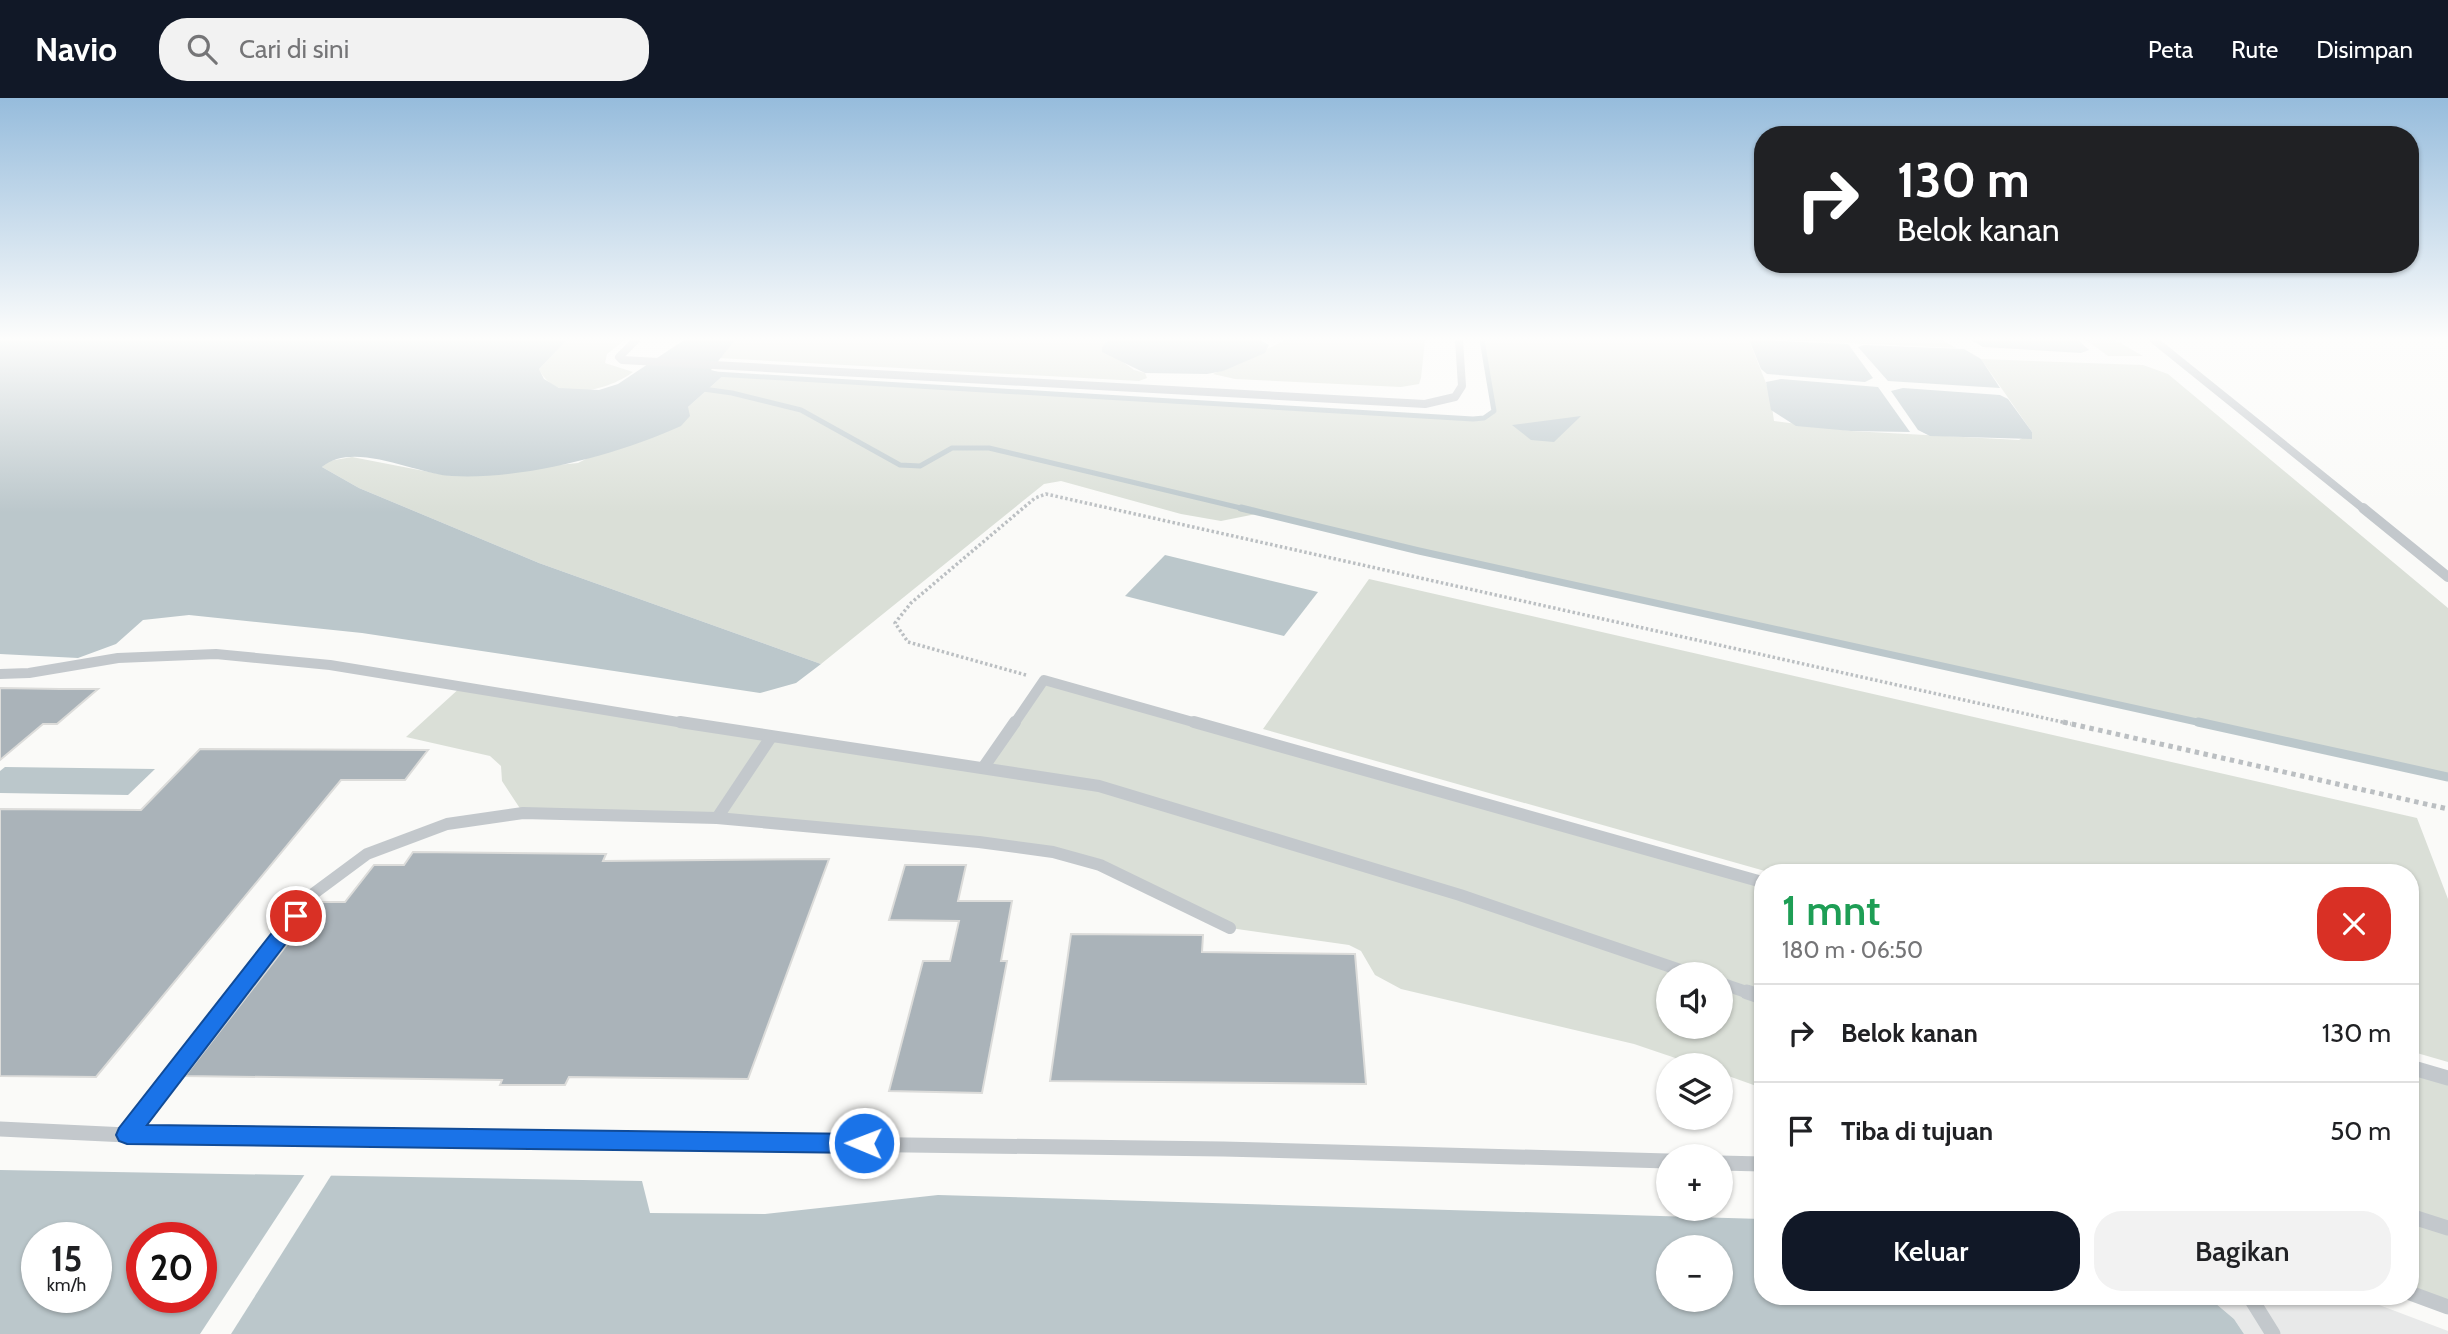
<!DOCTYPE html>
<html lang="id">
<head>
<meta charset="utf-8">
<style>
  :root { --surface:#fff; --page:#f2f2f2; --text:#202124; --muted:#757577; --line:#e0e0e0; --accent:#111827 }
  body { margin:0; font-family:Cabin,sans-serif; background:var(--page); color:var(--text); height:100vh; display:flex; flex-direction:column; font-size:26px; white-space:nowrap }
  * { box-sizing:border-box; margin:0 }
  p { font-size:23px; color:var(--muted) }
  .icon { flex:none; width:38px; height:38px; fill:none; stroke:currentColor; stroke-width:2; stroke-linecap:round; stroke-linejoin:round }
  .map { position:relative; flex:1; overflow:hidden }
  .details { position:absolute; left:1754px; top:766px; width:665px; height:441px; display:flex; flex-direction:column; background:var(--surface); border-radius:28px; box-shadow:0 2px 5px #0004 }
  .details>* { flex:none }
  .hud { position:absolute; left:1754px; top:28px; width:665px; height:147px; border-radius:28px; box-shadow:0 2px 5px #0004; background:#202124; color:#fff; overflow:hidden }
  .fabs { position:absolute; left:1656px; top:864px; display:grid; gap:14px }
  .fabs a { display:grid; place-items:center; width:77px; height:77px; border-radius:50%; background:var(--surface); box-shadow:0 2px 5px #0004; font-size:35px }
  .speed { position:absolute; left:21px; top:1124px; display:flex; gap:14px; font-size:35px; font-weight:700; text-align:center }
  .speed>* { display:grid; place-content:center; width:91px; height:91px; border-radius:50%; background:var(--surface); box-shadow:0 2px 5px #0004; line-height:1 }
  .speed small { font-size:18px; font-weight:400 }
  .speed .limit { border:10px solid #d22; background:#fff; color:#111 }
  .pin { position:absolute; display:grid; place-items:center; width:60px; height:60px; color:#fff; margin:-30px; border:4px solid #fff; border-radius:50%; box-shadow:0 2px 7px #0007 }
  .me { position:absolute; width:77px; margin:-38px; rotate:271deg; stroke-linejoin:round; filter:drop-shadow(0 0 5px #0008) }
  .turn { display:flex; align-items:center; gap:24px; height:147px; padding:0 28px; font-size:32px }
  .turn .icon { width:91px; height:91px; stroke-width:2.5 }
  .turn b { display:block; font-size:49px; line-height:60px }
  .round { display:grid; place-items:center; flex:none; width:74px; height:74px; border-radius:28px; background:var(--page) }
  .summary { display:flex; align-items:center; justify-content:space-between; height:119px; padding:0 28px }
  h1 { font-size:42px; font-weight:600; line-height:52px; color:#1e9e55 }
  .action { display:flex; gap:14px; margin-top:auto; padding:14px 28px }
  .action a { flex:1; height:80px; border-radius:28px; background:var(--accent); color:#fff; font-size:28px; font-weight:600; line-height:80px; text-align:center }
  .action a+a { background:var(--page); color:var(--text) }
  ul { padding:0; list-style:none }
  li { display:flex; align-items:center; gap:21px; height:98px; padding:0 28px; border-top:2px solid var(--line) }
  li div { flex:1 }
  li b { display:block; font-size:26px }
  li em { font-style:normal }
  header { display:flex; align-items:center; gap:42px; box-sizing:border-box; height:98px; padding:0 35px; background:var(--accent); color:#fff }
  header strong { font-size:33px }
  nav { display:flex; gap:38px; margin-inline-start:auto; font-size:24px }
  .search { width:490px; height:63px; background:var(--page); display:flex; align-items:center; gap:18px; box-sizing:border-box; padding:0 24px; border-radius:28px; color:var(--muted); font-size:26px }
  .map>svg:first-child { display:block }
</style>
</head>
<body>
<header>
<strong>Navio</strong>
<div class="search"><svg class="icon" aria-label="search" viewBox="0 0 24 24"><circle cx="10" cy="10" r="6"/><path d="M15 15l6 6"/></svg>Cari di sini</div>
<nav><a>Peta</a><a>Rute</a><a>Disimpan</a></nav>
</header>
<div class="map">
<svg width="2448" height="1236" viewBox="0 0 2448 1236">
  <rect width="100%" height="100%" fill="#fafaf8"/>
  <!-- built -->
  <polygon fill="#e8e9e9" points="2208,1199 2358,1199 2448,1233 2448,1236 2244,1236 2234,1221"/>
  <!-- green -->
  <g fill="#dadfd7" fill-rule="evenodd">
    <path d="M567,242H625L607,256L605,265L633,274C609,292 556,307 539,271Z"/>
    <polygon points="735,242 1108,242 1102,249 1134,272 1145,275 1147,280 1139,283 718,260"/>
    <polygon points="1286,242 1425,242 1421,280 1419,286 1401,289 1235,281 1213,276"/>
    <polygon points="1482,242 1756,242 1750,245 1770,295 1774,323 1851,333 2019,342 2032,334 1981,261 2143,267 2168,276 2448,510 2448,679 1419,453 1261,415 1221,423 1181,416 1061,383 1044,386 821,566 539,465 359,390 322,369 329,363 352,359 450,378 578,365 688,309 725,276 1472,321 1484,320 1493,313 1494,306"/>
    <polygon points="1782,242 1942,242 1956,250"/>
    <polygon points="2086,242 2115,242 2143,258 2108,258"/>
    <polygon points="1369,481 2417,720 2448,801 2448,964 2410,953 2410,775 1772,775 1263,631"/>
    <path d="M1044,582L1762,784V990L1720,975V968H1699L1634,946L1401,891L1375,877L1361,853L1349,847L1230,830L1100,767L1053,754L717,720L523,715L502,683L501,668L490,658L406,639L462,588L983,670ZM1668,877H1720V929H1668Z"/>
    <polygon points="2410,969 2448,980 2448,1208 2410,1194"/>
  </g>
  <!-- water -->
  <g fill="#bbc7cb" fill-rule="evenodd">
    <path d="M0,242H567L539,271L544,281L559,290L599,292L618,286L684,242H735L711,272L725,276L688,309L690,318L681,328C617,357 522,382 452,378C416,376 353,342 322,369L359,390L539,465L821,566L796,585L760,595L362,535L189,517L143,522L116,546L78,560L0,556Z"/>
    <polygon points="1108,242 1260,242 1269,247 1265,255 1223,273 1207,276 1145,275 1102,254 1102,249"/>
    <polygon points="1756,242 1848,246 1873,280 1865,284 1767,276 1761,271 1750,244"/>
    <polygon points="1971,242 2078,242 2089,252 2081,255 1983,249"/>
    <polygon points="1864,247 1964,251 1981,261 2000,290 1888,283 1858,249"/>
    <polygon points="1781,281 1878,289 1910,334 1851,333 1796,328 1771,312 1766,284"/>
    <polygon points="1903,290 2000,297 2008,301 2032,334 2032,341 1930,338 1918,332 1891,293"/>
    <polygon points="1581,318 1554,344 1531,342 1512,327"/>
    <polygon points="1165,457 1318,494 1284,538 1125,498"/>
    <polygon points="5,669 155,671 128,697 0,695 0,673"/>
    <path d="M0,1072L642,1083L650,1115L765,1116L938,1097L1762,1121V1199H2208L2234,1221L2244,1236H0ZM37,1139H96V1199H37ZM142,1139H201V1199H142ZM1668,1150H1720V1202H1668Z"/>
  </g>
  <!-- pier -->
  <polygon fill="#fafaf8" points="305,1076 332,1076 231,1236 200,1236"/>
  <g fill="none" stroke-linecap="round" stroke-linejoin="round">
    <!-- stream-far2 -->
    <g stroke="#bbc7cb" stroke-width="5">
      <polyline points="715,276 1473,321 1484,320 1494,313 1482,242"/>
      <polyline points="696,290 732,295 801,312 900,367 920,368 952,350 989,350 1249,412"/>
    </g>
    <!-- stream-far1 -->
    <polyline stroke="#bbc7cb" stroke-width="7" points="1241,410 1419,453 2206,626"/>
    <!-- stream -->
    <polyline stroke="#bbc7cb" stroke-width="9" points="2198,624 2448,679"/>
  </g>
  <!-- building -->
  <g fill="#aab3b9" stroke="#dcdcda" stroke-width="2">
    <polygon points="0,590 60,591 98,591 57,626 43,626 0,662"/>
    <polygon points="200,651 428,652 405,682 341,682 96,979 0,978 0,711 141,712"/>
    <polygon points="413,754 606,756 603,763 829,761 748,981 569,979 565,987 500,987 502,982 185,978 320,804 345,804 374,767 404,767"/>
    <polygon points="905,767 966,767 958,803 1012,803 1001,863 1007,863 982,995 889,993 923,863 950,863 959,823 889,822"/>
    <polygon points="1071,836 1203,837 1202,854 1355,856 1366,986 1050,983"/>
  </g>
  <g fill="none" stroke-linecap="round" stroke-linejoin="round">
    <!-- path-far1 -->
    <polyline stroke="#bbbfc2" stroke-width="3.5" stroke-dasharray="2.5 2.5" stroke-linecap="butt" points="1026,577 908,544 895,525 911,505 1035,400 1046,396 2071,626"/>
    <!-- path -->
    <polyline stroke="#bbbfc2" stroke-width="5" stroke-dasharray="4.5 4.5" stroke-linecap="butt" points="2063,624 2448,711"/>
    <!-- lane-far3 -->
    <g stroke="#c3c8cc" stroke-width="8">
      <polyline points="636,242 619,259 622,262 1425,306 1455,299 1462,288 1459,242"/>
      <polyline points="2154,242 2365,412"/>
    </g>
    <!-- lane-far2 -->
    <g stroke="#c3c8cc" stroke-width="10">
      <polyline points="2363,410 2448,479"/>
      <polyline points="0,576 29,575 118,560 216,556 330,567 690,626"/>
      <polyline points="1014,626 1044,582 1200,626"/>
    </g>
    <!-- lane-far1 -->
    <g stroke="#c3c8cc" stroke-width="12">
      <polyline points="680,624 1099,688 1460,797 1695,877"/>
      <polyline points="1194,624 1762,784"/>
      <polyline points="983,670 1015,624"/>
      <polyline points="717,720 771,639"/>
      <polyline points="1720,885 1752,896"/>
      <polyline points="236,896 313,796 367,756 447,726 523,715 717,720 979,744 1053,754 1100,767 1230,830"/>
    </g>
    <!-- lane -->
    <g stroke="#c3c8cc" stroke-width="15">
      <polyline points="1747,894 1762,899"/>
      <polyline points="2410,969 2448,980"/>
      <polyline points="0,1031 127,1037 1223,1051 1668,1063"/>
      <polyline points="127,1037 237,894"/>
      <polyline points="1720,1065 1762,1066"/>
      <polyline points="2410,1118 2448,1130"/>
      <polyline points="2410,1195 2448,1209"/>
      <polyline points="2250,1199 2273,1236"/>
    </g>
  </g>
  <!-- sky -->
  <linearGradient id="sky" x2="0" y2="1"><stop stop-color="#96bcdc"/><stop offset="0.58" stop-color="#fdfdfc"/><stop offset="1" stop-color="#fdfdfc" stop-opacity="0"/></linearGradient>
  <rect width="2448" height="415" fill="url(#sky)"/>
  <!-- route -->
  <polygon fill="#1a73e8" stroke="#114b97" stroke-width="2" points="296,811 306,818 303,823 147,1027 864,1036 872,1039 876,1045 872,1052 864,1055 127,1046 119,1043 116,1037 119,1030 289,813"/>
</svg>
<div class="fabs">
<a><svg class="icon" aria-label="sound" viewBox="0 0 24 24"><path d="M4 9h4l5-4v14l-5-4H4zM17 9q2 3 0 6"/></svg></a>
<a><svg class="icon" aria-label="layers" viewBox="0 0 24 24"><path d="M12 4l9 5-9 5-9-5zM3 14l9 5 9-5"/></svg></a>
<a>+</a>
<a>−</a>
</div>
<div class="speed"><div>15<small>km/h</small></div><div class="limit">20</div></div>
<div class="pin" style="left:296px;top:818px;background:#d93025"><svg class="icon" aria-label="arrive" viewBox="0 0 24 24"><path d="M6 21V4h12l-3 4 3 4H6"/></svg></div>
<svg class="me" style="left:864px;top:1045px" viewBox="-20 -20 40 40"><circle r="17" fill="#1a73e8" stroke="#fff" stroke-width="3"/><path d="M0-11L8 9 0 5-8 9z" fill="#fff"/></svg>
<div class="hud">
<div class="turn"><svg class="icon" aria-label="right" viewBox="0 0 24 24"><path d="M7 20v-9h11M14 6l5 5-5 5"/></svg><div><b>130 m</b>Belok kanan</div></div>
</div>
<section class="details">
<div class="summary"><div><h1>1 mnt</h1><p>180 m · 06:50</p></div><a class="round" style="background:#d93025;color:#fff"><svg class="icon" aria-label="close" viewBox="0 0 24 24"><path d="M6 6l12 12M18 6L6 18"/></svg></a></div>
<ul>
<li><svg class="icon" aria-label="right" viewBox="0 0 24 24"><path d="M7 20v-9h11M14 6l5 5-5 5"/></svg><div><b>Belok kanan</b></div><em>130 m</em></li>
<li><svg class="icon" aria-label="arrive" viewBox="0 0 24 24"><path d="M6 21V4h12l-3 4 3 4H6"/></svg><div><b>Tiba di tujuan</b></div><em>50 m</em></li>
</ul>
<div class="action"><a>Keluar</a><a>Bagikan</a></div>
</section>
</div>
</body>
</html>
